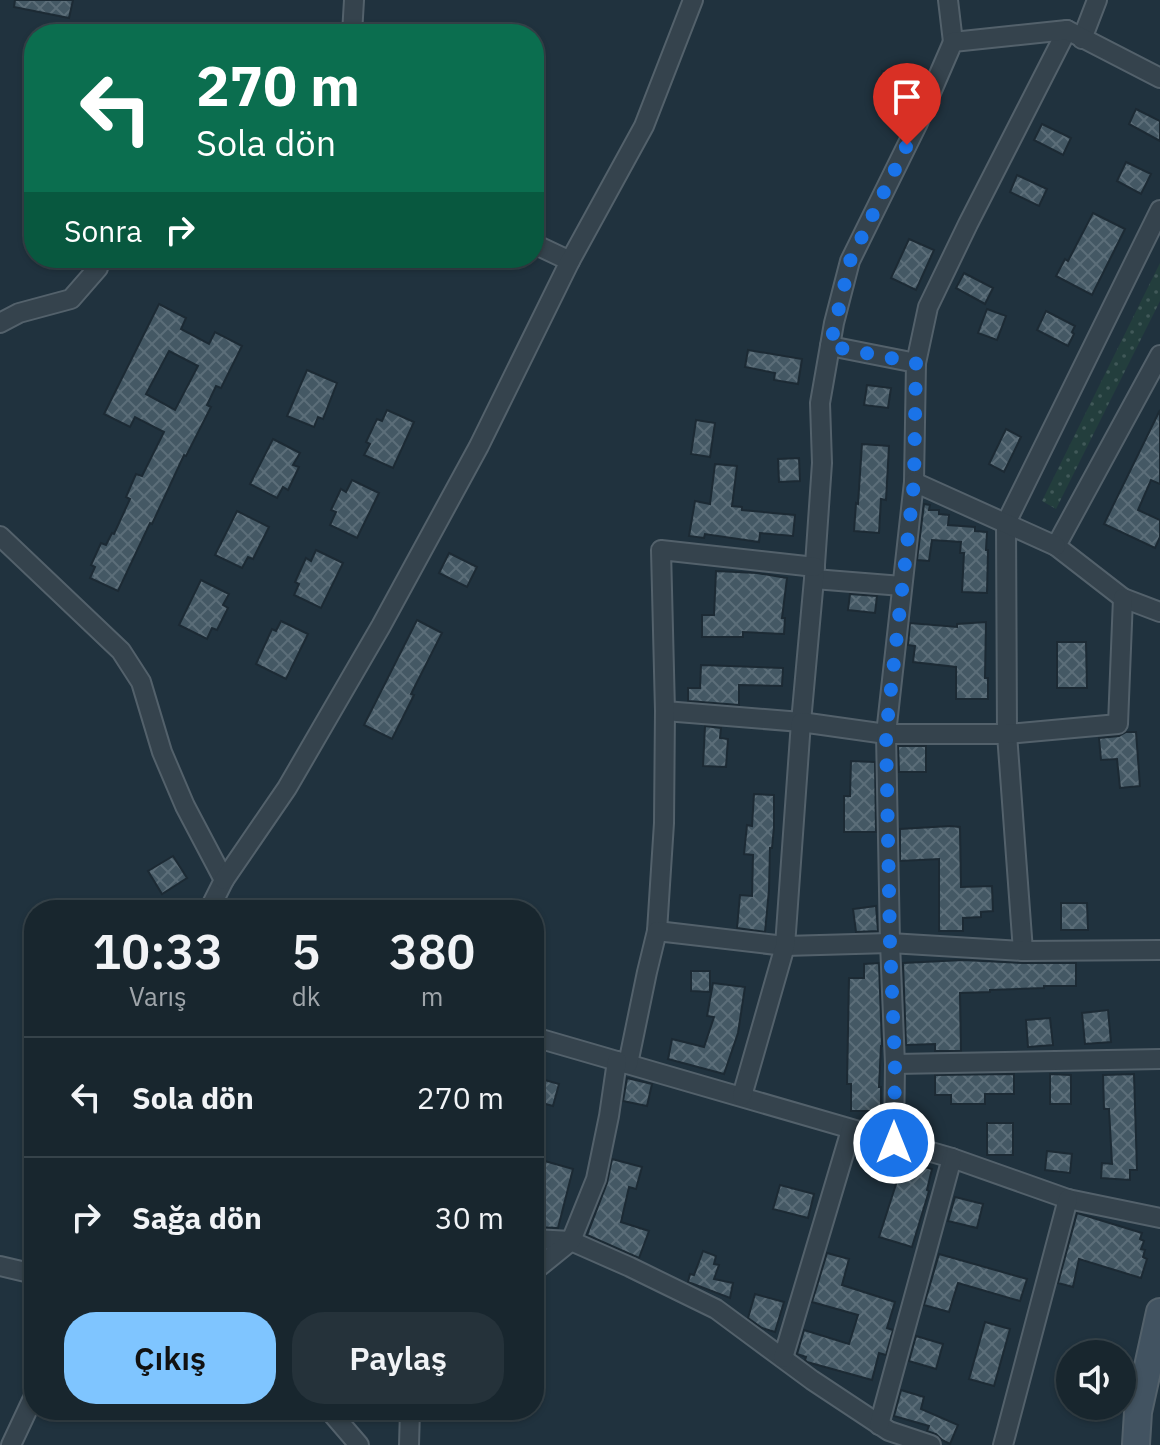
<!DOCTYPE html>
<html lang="tr">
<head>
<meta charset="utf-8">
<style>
  :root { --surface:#18262e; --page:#25323a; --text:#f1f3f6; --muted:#9fa5aa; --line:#36434a; --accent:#7fc5ff }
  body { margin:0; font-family:"IBM Plex Sans",sans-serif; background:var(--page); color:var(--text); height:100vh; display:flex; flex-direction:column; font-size:30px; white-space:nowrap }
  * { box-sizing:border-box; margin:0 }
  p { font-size:26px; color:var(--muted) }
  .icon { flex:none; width:44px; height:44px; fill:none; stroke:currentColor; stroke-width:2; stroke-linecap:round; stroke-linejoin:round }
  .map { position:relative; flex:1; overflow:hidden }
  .side { position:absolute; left:24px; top:900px; width:520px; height:520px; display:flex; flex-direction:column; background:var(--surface); border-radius:32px; box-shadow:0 2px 6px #0004,0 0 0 2px var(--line) }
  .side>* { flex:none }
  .hud { position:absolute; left:24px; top:24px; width:520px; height:244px; border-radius:32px; box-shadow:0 2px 6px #0004,0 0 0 2px var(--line); background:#0b6e4f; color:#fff; overflow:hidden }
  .controls { position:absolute; left:1056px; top:1340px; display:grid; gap:16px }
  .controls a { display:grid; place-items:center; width:80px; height:80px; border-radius:50%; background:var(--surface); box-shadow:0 2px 6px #0004,0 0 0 2px var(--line); font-size:40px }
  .pin { position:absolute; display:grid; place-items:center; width:68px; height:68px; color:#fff; margin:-82px -34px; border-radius:50% 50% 50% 0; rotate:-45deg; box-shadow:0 0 8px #0007 }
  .pin .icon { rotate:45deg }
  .me { position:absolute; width:88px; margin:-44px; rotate:0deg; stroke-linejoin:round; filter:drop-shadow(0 0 6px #0008) }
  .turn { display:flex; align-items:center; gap:28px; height:168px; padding:0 40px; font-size:36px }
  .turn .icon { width:104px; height:104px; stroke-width:2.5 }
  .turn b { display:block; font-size:56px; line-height:68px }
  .then { display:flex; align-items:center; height:76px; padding:0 40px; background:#0003; gap:16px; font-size:30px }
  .eta { display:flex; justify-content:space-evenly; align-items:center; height:136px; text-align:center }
  .eta b { font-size:48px; font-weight:600; line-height:56px }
  .button { display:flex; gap:16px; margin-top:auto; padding:16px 40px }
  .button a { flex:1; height:92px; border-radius:32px; background:var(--accent); color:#111; font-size:32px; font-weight:600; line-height:92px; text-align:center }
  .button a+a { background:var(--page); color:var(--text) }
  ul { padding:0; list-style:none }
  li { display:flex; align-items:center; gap:24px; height:120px; padding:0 40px; border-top:2px solid var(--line) }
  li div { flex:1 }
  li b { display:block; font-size:30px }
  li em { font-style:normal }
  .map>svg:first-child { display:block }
</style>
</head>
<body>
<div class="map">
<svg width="1160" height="1445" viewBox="0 0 1160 1445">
  <defs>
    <pattern id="park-dots" width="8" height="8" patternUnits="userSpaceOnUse" patternTransform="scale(2)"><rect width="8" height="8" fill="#233e3d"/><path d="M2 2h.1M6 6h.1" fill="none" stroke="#405858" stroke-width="1.8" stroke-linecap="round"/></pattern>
    <pattern id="building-cross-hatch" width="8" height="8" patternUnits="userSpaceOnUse" patternTransform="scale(2)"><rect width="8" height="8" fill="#445864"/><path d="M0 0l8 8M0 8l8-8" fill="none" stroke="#5c6e79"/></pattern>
  </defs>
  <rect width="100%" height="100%" fill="#20323e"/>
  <!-- park -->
  <polygon fill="url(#park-dots)" points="1160,263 1160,301 1056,509 1042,501"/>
  <!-- building -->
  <g fill="url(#building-cross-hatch)" stroke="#1c2a34" stroke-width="2" fill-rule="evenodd">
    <polygon points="15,0 73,0 69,18 14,7"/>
    <polygon points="882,71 913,76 910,101 893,99 892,107 877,105"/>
    <polygon points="1136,109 1160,121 1160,141 1129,124"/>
    <polygon points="1042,124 1071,138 1063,155 1034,140"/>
    <polygon points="1126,162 1151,174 1141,194 1117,181"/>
    <polygon points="1017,175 1047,189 1039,206 1010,192"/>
    <polygon points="1093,213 1125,229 1092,295 1056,276 1065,259 1068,261"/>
    <polygon points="909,239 934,250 916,290 891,278"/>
    <polygon points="964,273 993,288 985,304 956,288"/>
    <path d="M159,304L186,318L181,329L209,344L215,332L242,346L221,388L216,386L207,405L211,407L186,456L184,455L152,524L150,523L118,591L90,578L95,567L91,565L101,543L106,545L112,533L114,534L130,499L126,497L136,474L142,476L164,432L135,417L130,427L104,414ZM169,351L198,366L175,410L146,394Z"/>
    <polygon points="987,309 1006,316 997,340 978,333"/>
    <polygon points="1046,311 1075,326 1072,332 1074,334 1068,346 1037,330"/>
    <polygon points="748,350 802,359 798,384 774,380 775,373 745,367"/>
    <polygon points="307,370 337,383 323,419 318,417 314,427 287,416"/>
    <polygon points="867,385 891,388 888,408 864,405"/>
    <polygon points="387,410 414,422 393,468 364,455 370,444 366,442 377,419 382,421"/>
    <polygon points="1160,410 1160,484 1151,480 1138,510 1160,520 1160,537 1155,548 1104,524"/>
    <polygon points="696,420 715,423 710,457 691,454"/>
    <polygon points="1006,429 1021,437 1004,472 989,464"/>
    <polygon points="273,439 300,453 293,465 299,467 288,490 283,487 277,498 250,484"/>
    <polygon points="862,444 889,446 886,500 881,499 879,533 854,531 856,503 858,504"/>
    <polygon points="799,458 800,481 779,482 778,459"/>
    <polygon points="715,464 737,466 732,506 742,507 742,510 795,515 793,536 760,533 759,542 705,534 704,538 689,536 695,501 710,504"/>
    <polygon points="352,480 379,493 357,538 330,525 336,512 331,510 341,489 346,492"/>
    <polygon points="924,504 930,505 929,510 939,510 939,514 949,515 948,525 975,527 975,531 987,532 986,550 988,550 987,593 962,592 964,553 960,553 961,542 932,540 929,561 917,560"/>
    <polygon points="237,511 269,527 253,559 248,557 242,568 215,555"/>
    <polygon points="316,550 343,563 321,608 294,595 299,584 295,582 306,558 311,561"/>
    <polygon points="449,553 477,567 467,587 439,573"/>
    <polygon points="716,571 757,573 787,578 782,618 785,618 784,634 743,632 743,637 702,637 702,615 714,615"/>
    <polygon points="201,580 229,594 223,605 228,608 217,630 212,628 207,639 179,625"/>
    <polygon points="850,594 877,596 875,613 848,610"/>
    <polygon points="417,620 442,633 411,694 414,695 392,739 364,725"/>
    <polygon points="281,621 308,634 286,679 256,664 272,629 276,631"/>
    <polygon points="986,622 985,678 988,678 988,699 956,699 956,667 913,662 915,646 908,645 910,623 957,627 957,624"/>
    <polygon points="1057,642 1086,642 1087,688 1057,688"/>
    <polygon points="701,665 783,668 782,686 739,685 739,705 688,701 688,688 700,688"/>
    <polygon points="705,726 721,728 720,738 728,739 726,767 703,766"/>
    <polygon points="1126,732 1136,732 1140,786 1120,788 1117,759 1101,760 1099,738 1119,736"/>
    <polygon points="898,746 926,746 926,772 899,772"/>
    <polygon points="851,761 875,762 876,832 844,832 844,796 850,796"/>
    <polygon points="754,794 774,795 774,827 772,848 770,848 769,890 765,932 737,928 740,895 752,896 753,855 744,854 747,825 752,826"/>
    <polygon points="950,826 960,827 961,887 992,886 993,911 981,912 981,917 963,918 963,931 939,931 939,859 900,861 900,829"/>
    <polygon points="173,856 187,878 162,894 148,871"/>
    <polygon points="1061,903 1087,903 1088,930 1061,930"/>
    <polygon points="876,906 878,931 856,932 853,909"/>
    <polygon points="963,960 1023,963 1076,963 1076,986 1044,986 1044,988 990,990 990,992 960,993 961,1051 935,1051 935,1044 906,1045 903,963"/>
    <polygon points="879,963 882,1046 881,1046 879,1087 881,1087 881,1111 851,1111 851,1084 847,1084 849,978 864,978 864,964"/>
    <polygon points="691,971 710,971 710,992 691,991"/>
    <polygon points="713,983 745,987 738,1033 724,1074 668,1059 672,1039 704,1047 714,1017 707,1016"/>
    <polygon points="1108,1010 1111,1042 1085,1044 1082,1013"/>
    <polygon points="1050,1018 1053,1045 1028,1047 1026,1020"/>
    <polygon points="1014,1074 1014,1094 985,1094 985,1104 951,1104 951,1095 935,1095 935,1075"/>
    <polygon points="1050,1074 1071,1075 1071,1104 1050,1104"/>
    <polygon points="1134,1074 1137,1170 1130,1170 1130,1180 1101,1178 1102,1163 1112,1164 1109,1109 1104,1109 1103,1075"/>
    <polygon points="534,1077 559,1084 553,1106 534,1101"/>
    <polygon points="627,1078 652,1084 647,1106 623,1101"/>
    <rect x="987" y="1123" width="26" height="32"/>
    <polygon points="1047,1151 1072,1154 1070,1173 1045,1170"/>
    <polygon points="534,1158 573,1169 558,1228 534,1227"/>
    <polygon points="612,1159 642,1167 636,1189 629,1187 621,1222 649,1231 639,1258 587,1235 607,1183"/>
    <polygon points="894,1159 932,1169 927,1190 929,1191 912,1247 879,1237 898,1178 889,1175"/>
    <polygon points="780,1185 814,1194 808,1218 773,1209"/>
    <polygon points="955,1197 983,1204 977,1228 948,1221"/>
    <polygon points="1077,1213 1142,1233 1140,1239 1144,1241 1141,1249 1145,1250 1143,1257 1147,1259 1141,1278 1079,1259 1073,1287 1058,1283"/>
    <polygon points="703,1251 716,1256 714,1264 719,1265 714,1279 733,1283 730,1298 688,1282 690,1274 694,1275"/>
    <polygon points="827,1253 849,1259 842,1285 895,1302 887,1328 893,1330 886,1355 879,1353 872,1380 807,1362 805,1360 806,1357 797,1354 804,1330 849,1344 858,1315 812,1302"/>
    <polygon points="939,1254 1027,1279 1020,1301 958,1283 949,1312 924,1305"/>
    <polygon points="755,1294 784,1302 775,1332 762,1328 748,1318"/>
    <polygon points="985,1322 1010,1329 994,1386 969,1379"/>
    <polygon points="916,1336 943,1344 936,1369 909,1361"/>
    <polygon points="901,1390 924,1397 921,1409 958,1425 950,1444 942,1440 936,1434 927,1431 929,1426 894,1416"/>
  </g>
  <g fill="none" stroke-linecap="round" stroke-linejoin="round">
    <!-- minor casing -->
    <g stroke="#53616b" stroke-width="22">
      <g id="minor">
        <polyline points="948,0 953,42"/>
        <polyline points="352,34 354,0"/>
        <polyline points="1082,39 1097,0"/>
        <polyline points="534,244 570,261"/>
        <polyline points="0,323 19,313 71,299 98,268 100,258"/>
        <polyline points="830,346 916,363 914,482"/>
        <polyline points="1160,355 1056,546 1123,598 1160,612"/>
        <polyline points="916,363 928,307 968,224 1067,30"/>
        <polyline points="0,536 121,651 141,682 162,752 185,806 224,880 209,910"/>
        <polyline points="814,579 902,586"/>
        <polyline points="665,711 801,722 814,579 822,463 820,403 834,323 850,261 917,125 953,42 1067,30 1160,78"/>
        <polyline points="224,880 287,788 381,626 479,446 570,261 644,126 693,0"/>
        <polyline points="657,931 664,823 665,711 661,550 815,567"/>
        <polyline points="1023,951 1007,734 1006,523 1160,210"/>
        <polyline points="534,1037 952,1158 1068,1199 1160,1218"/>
        <polyline points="628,1064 647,972 657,931 785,946 890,943 1023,951 1160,950"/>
        <polyline points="895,1064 1160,1059"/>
        <polyline points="742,1096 785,946 801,722 886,734 1007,734 1118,724 1123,598"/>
        <polyline points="894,1143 895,1064 890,943 886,734 914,482 1056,546"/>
        <polyline points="534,1239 571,1241 630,1267 716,1309 812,1380 889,1431 931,1445"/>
        <polyline points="0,1266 34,1274"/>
        <polyline points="534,1271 571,1241 596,1179 609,1116 617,1061"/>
        <polyline points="783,1358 851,1130"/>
        <polyline points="329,1410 359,1445"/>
        <polyline points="879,1425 952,1158"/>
        <polyline points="11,1445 34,1396"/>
        <polyline points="409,1445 410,1410"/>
        <polyline points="1003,1445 1068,1199"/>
      </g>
    </g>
    <!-- secondary casing -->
    <g stroke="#53616b" stroke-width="30">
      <polyline id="secondary" points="1136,1444 1138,1412 1160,1312"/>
    </g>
    <!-- minor -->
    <use href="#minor" stroke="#35434d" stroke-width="18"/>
    <!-- secondary -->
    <use href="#secondary" stroke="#425361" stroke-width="26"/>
  </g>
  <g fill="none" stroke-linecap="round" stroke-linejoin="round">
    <!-- route -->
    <polyline stroke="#1a73e8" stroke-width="14" stroke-dasharray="0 25.2" points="894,1143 895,1064 890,943 886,734 914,482 916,363 830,346 850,261 907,145"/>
  </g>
</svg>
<div class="controls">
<a><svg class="icon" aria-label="sound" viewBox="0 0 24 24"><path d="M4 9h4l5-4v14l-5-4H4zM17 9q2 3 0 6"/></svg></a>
</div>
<div class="pin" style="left:907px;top:145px;background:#d93025"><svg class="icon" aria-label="arrive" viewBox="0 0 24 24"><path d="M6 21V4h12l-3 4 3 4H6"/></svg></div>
<svg class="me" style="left:894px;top:1143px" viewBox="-20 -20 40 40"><circle r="17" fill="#1a73e8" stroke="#fff" stroke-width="3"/><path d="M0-11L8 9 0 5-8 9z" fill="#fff"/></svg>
<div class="hud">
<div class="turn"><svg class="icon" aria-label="left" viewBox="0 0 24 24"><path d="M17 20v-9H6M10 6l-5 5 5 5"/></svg><div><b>270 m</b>Sola dön</div></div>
<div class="then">Sonra<svg class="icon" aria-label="right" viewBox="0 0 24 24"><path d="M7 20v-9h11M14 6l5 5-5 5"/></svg></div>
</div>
<section class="side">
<div class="eta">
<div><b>10:33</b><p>Varış</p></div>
<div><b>5</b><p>dk</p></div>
<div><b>380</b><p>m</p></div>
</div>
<ul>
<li><svg class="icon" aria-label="left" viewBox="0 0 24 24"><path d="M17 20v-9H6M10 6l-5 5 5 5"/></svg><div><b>Sola dön</b></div><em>270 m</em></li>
<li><svg class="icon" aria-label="right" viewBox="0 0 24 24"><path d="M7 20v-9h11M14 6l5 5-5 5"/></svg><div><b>Sağa dön</b></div><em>30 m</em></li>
</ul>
<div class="button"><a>Çıkış</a><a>Paylaş</a></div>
</section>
</div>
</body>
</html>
